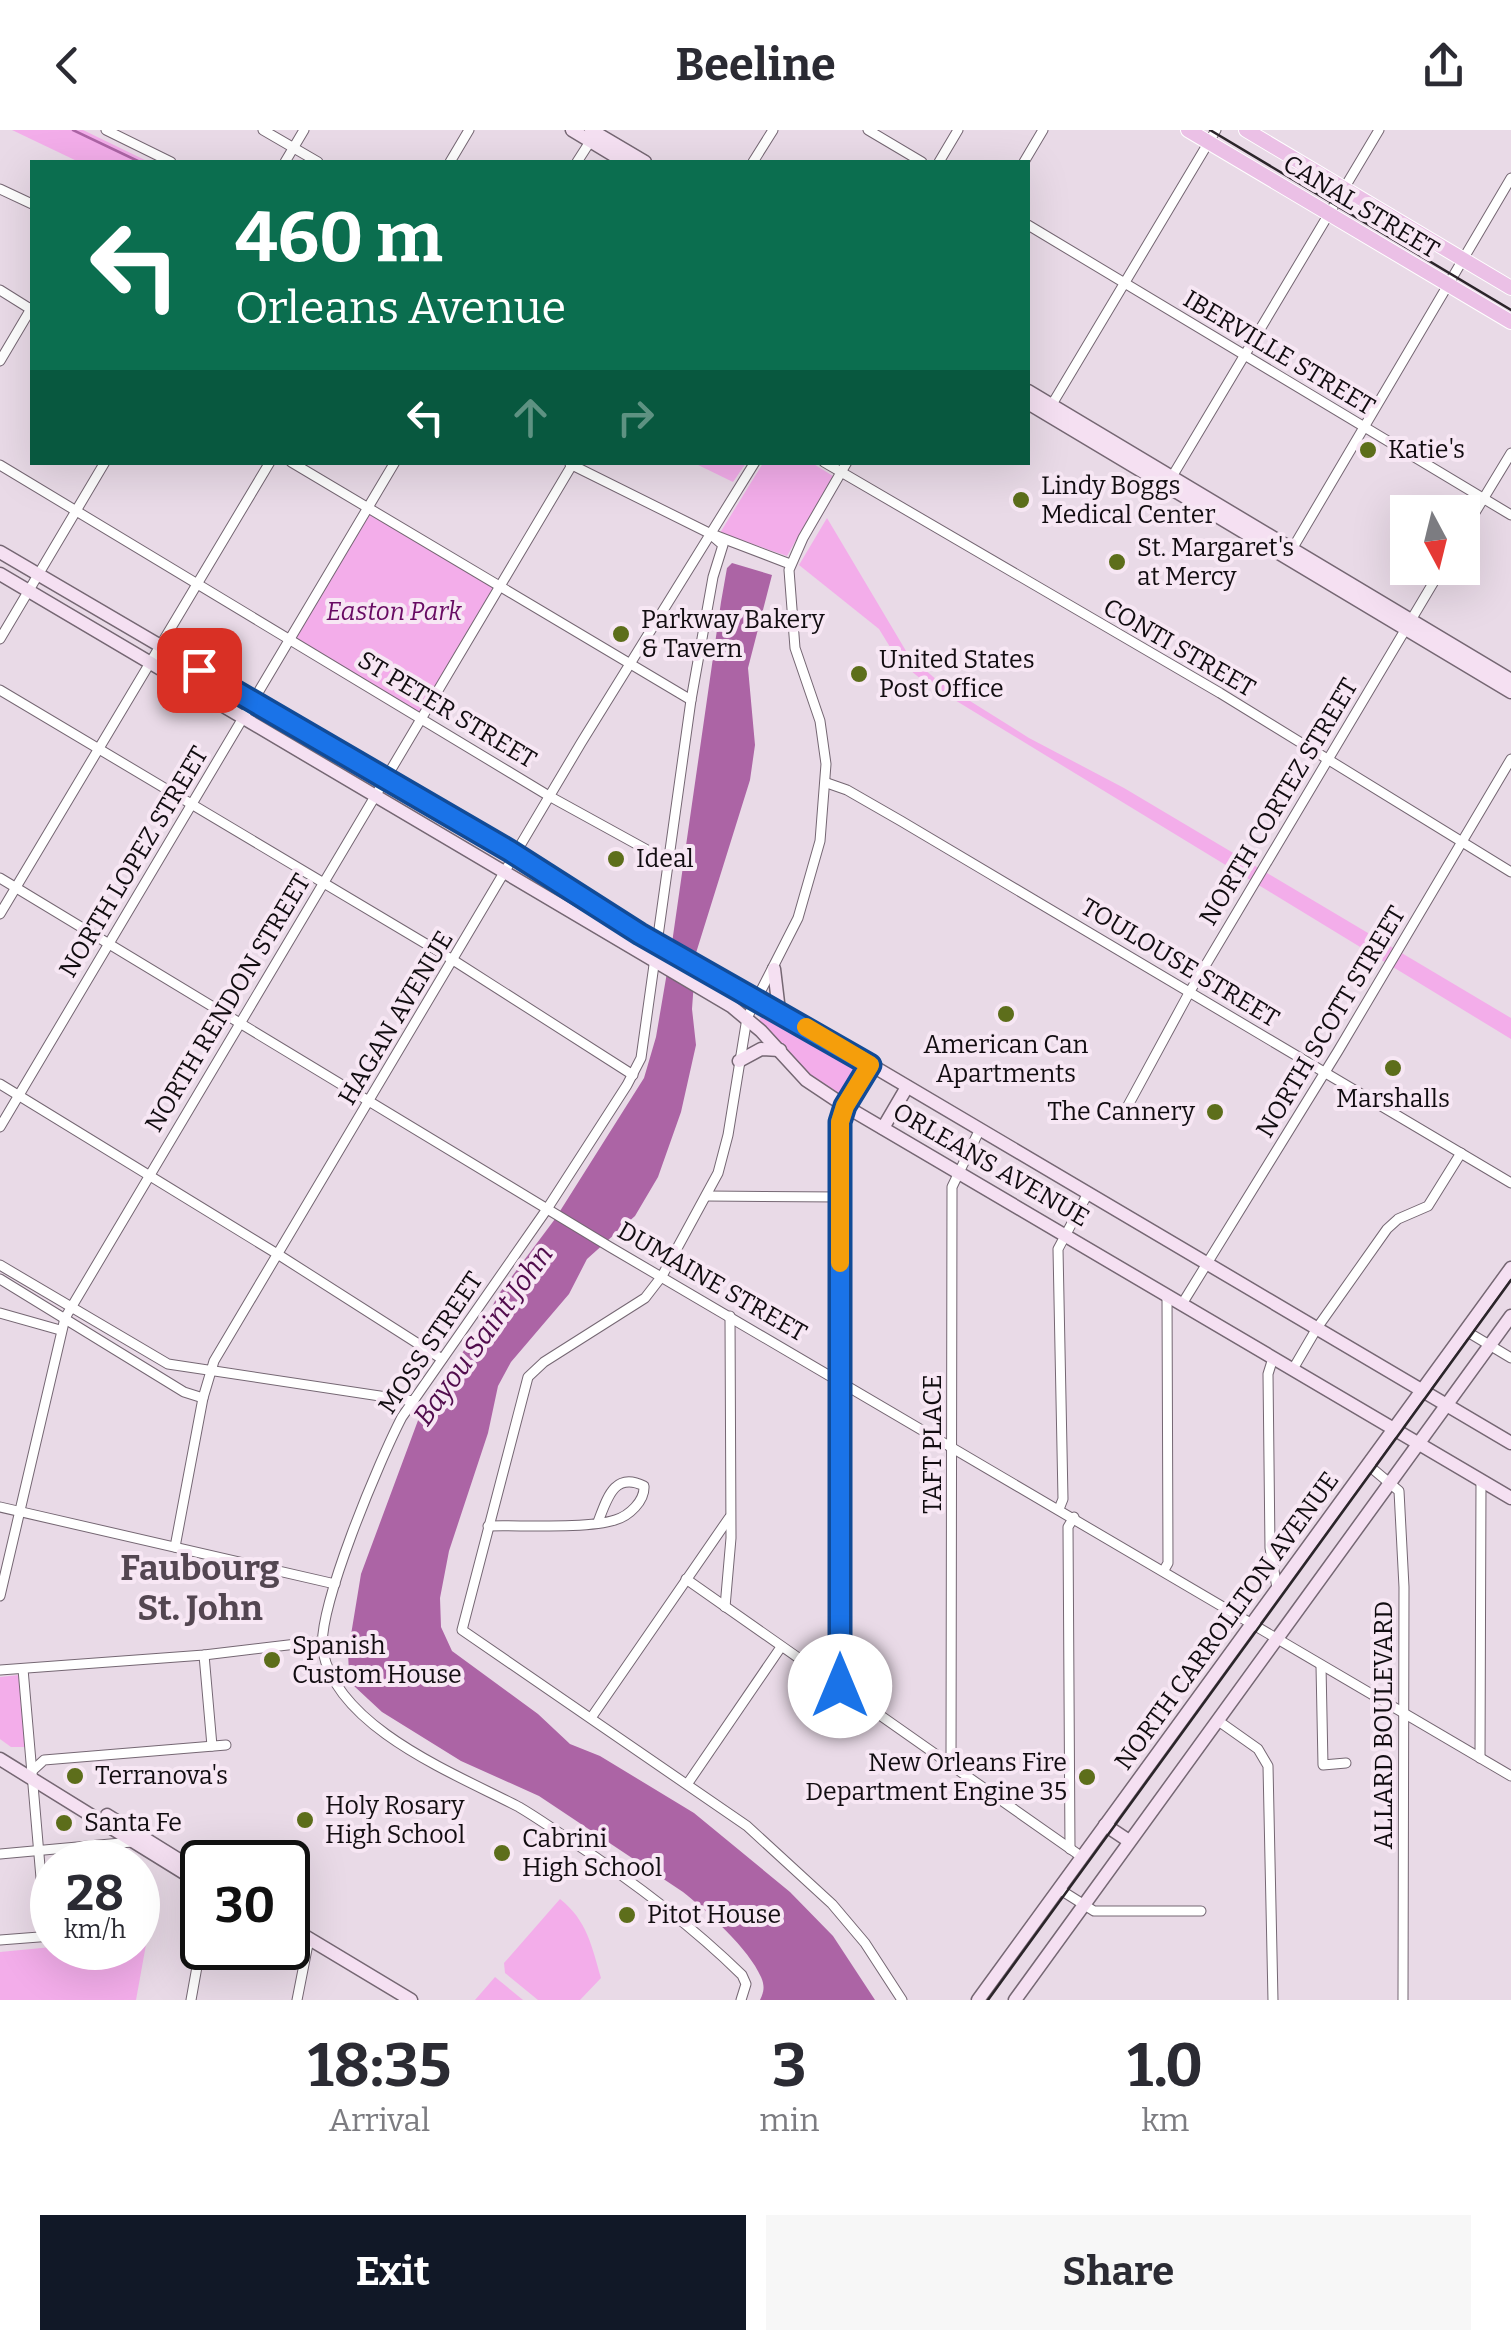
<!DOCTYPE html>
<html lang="en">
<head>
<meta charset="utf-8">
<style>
  :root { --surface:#fff; --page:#f7f7f7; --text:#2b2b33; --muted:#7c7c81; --accent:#111827 }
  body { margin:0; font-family:Bitter,serif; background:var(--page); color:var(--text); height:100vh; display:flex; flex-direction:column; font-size:38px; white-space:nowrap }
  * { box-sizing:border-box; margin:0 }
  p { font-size:32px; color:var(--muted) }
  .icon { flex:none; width:55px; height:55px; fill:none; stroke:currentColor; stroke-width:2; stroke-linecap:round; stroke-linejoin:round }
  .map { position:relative; height:1870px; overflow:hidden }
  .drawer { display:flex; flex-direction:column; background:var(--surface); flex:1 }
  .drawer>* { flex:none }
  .guide { position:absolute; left:30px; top:30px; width:1000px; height:305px; border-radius:0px; box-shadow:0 10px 40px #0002; background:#0b6e4f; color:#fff; overflow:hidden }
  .needle { width:65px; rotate:173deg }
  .tools { position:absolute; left:1390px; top:365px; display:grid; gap:20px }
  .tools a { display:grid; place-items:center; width:90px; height:90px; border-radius:0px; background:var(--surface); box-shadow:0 10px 40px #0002; font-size:50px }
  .speed { position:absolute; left:30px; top:1710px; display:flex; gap:20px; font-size:50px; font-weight:700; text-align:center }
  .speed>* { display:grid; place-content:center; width:130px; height:130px; border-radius:50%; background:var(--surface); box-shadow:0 10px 40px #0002; line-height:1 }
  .speed small { font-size:25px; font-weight:400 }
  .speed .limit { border:5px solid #111; border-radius:15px; background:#fff; color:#111 }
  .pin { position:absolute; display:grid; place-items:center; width:85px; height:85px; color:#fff; margin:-42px; border-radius:20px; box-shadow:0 5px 15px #0006 }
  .me { position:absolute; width:110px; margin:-55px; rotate:0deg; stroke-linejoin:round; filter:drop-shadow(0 0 8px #0008) }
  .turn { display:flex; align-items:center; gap:35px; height:210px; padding:0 40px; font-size:45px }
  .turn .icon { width:130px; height:130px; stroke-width:2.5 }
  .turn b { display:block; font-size:70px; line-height:85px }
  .lanes { display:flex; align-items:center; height:95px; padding:0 40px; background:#0003; justify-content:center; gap:50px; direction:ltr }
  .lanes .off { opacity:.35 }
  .eta { display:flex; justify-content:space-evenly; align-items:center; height:170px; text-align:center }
  .eta b { font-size:60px; font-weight:700; line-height:70px }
  .cta { display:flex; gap:20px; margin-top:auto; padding:20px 40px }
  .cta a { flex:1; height:115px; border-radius:0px; background:var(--accent); color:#fff; font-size:40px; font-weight:700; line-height:115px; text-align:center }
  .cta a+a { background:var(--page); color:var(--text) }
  header { display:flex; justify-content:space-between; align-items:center; height:130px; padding:0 40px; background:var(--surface); font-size:45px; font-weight:700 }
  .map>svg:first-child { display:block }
</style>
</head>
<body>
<header><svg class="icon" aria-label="back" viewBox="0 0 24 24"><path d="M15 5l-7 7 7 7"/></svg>Beeline<svg class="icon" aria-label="share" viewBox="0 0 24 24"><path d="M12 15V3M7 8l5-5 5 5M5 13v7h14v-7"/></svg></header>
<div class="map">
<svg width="1511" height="1870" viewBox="0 0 1511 1870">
  <rect width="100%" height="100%" fill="#e9dae7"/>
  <!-- green -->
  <g fill="#f3adea">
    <polygon points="12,0 83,0 149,32 79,32"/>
    <polygon points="694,333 746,333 733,352"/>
    <polygon points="763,333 812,333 833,346 787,426 720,403"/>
    <polygon points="367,378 499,456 421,587 290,508"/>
    <polygon points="827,388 909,526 938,551 1029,608 1124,658 1511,888 1511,909 922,550 898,530 879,499 799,435"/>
    <polygon points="764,879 860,935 845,965 841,966 807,944 759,891"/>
    <polygon points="19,1545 25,1617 11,1617 0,1609 0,1547"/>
    <path d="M560,1769C587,1790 592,1817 601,1848L580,1870H538L505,1843L504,1833Z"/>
    <polygon points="147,1809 136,1870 0,1870 0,1822 52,1817 138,1818 138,1810"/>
    <polygon points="495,1847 523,1870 475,1870"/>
  </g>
  <!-- water -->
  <path fill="#ac64a5" d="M732,433L772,445L748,538L755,615L750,650L696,823L692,879L696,915L681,982L658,1047L635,1086L587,1129L569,1164L511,1232L498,1256L488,1303L449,1421L440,1468L441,1497L452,1521L538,1584L570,1614L600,1626L694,1683L790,1762L833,1806L875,1870H760C764,1862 765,1856 761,1847C749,1819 707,1781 683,1762L539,1666L461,1631L382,1582L354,1556L349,1543L348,1523L361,1444L420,1285L488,1185L498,1165L555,1089L644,948L656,907L672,813L721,472L727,438Z"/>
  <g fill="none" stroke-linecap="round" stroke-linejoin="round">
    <!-- stream -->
    <polyline stroke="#ac64a5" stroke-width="2.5" points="73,0 140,32"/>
    <!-- street casing -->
    <g stroke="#756773" stroke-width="11">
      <g id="street">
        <polyline points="106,0 171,32"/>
        <polyline points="263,0 318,32"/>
        <polyline points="868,0 922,32"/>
        <polyline points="285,32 304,0"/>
        <polyline points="450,32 469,0"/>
        <polyline points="577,32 593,7"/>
        <polyline points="753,32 773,0"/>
        <polyline points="939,32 958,0"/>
        <polyline points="1024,32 1043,0"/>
        <polyline points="0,59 32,74"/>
        <polyline points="1028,95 1511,385"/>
        <polyline points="0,160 32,180"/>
        <polyline points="0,231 32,177"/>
        <polyline points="1051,276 1216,0"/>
        <polyline points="291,332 691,570"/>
        <polyline points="824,332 1220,563 1511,742"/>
        <polyline points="847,332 803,408 789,440 795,518 820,591 826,634 820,711 798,788 747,888 728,1005 718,1043 662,1146 645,1168 544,1232 528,1247 462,1500 747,1696 832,1774 865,1813 902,1870"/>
        <polyline points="570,334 709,403 790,434"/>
        <polyline points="0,335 549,666 669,732"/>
        <polyline points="1170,350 1379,0"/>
        <path d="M709,403L723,415L713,447L691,570L641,928L627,955L547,1079L402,1287C381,1327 315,1482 323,1522C339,1599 456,1644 519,1677C536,1687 553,1699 570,1710C631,1750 690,1794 742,1845L746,1854L741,1870"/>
        <polyline points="1462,404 1511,323"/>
        <polyline points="1291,421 1511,48"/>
        <polyline points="0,509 105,332"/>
        <polyline points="0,560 453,830 633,945"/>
        <polyline points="827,653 847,660 901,691 1511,1053"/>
        <polyline points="0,748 610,1117 1511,1646"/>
        <polyline points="0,784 270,332"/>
        <polyline points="0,954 279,1125 442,1229"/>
        <polyline points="1125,981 1189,863 1442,438"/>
        <polyline points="0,997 395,332"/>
        <polyline points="707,1066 841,1067"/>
        <polyline points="0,1135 168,1234 413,1271"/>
        <polyline points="0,1149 184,1262 203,1268"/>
        <polyline points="1182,1174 1338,921 1511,629"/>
        <polyline points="0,1183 60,1200"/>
        <polyline points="1466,1201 1511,1228"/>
        <polyline points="1273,1228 1268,1244 1270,1418 1277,1458"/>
        <polyline points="1293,1239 1317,1198 1387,1099 1398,1089 1428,1076 1461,1023"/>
        <polyline points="1368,1335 1399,1361 1404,1457 1403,1870"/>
        <polyline points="0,1377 335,1454"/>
        <polyline points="1059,1379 1063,1369 1058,1119 1088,1063"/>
        <path d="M488,1396C520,1395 587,1399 615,1390C629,1386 645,1371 644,1356C614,1341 607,1369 598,1392"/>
        <polyline points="175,1417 203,1268 214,1231 581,613 755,332"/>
        <polyline points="1164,1440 1168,1433 1167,1165"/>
        <polyline points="686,1449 1082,1727"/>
        <polyline points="0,1466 65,1188 572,335"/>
        <polyline points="725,1477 731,1408 730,1186"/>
        <polyline points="204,1525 212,1616"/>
        <polyline points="1321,1536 1323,1635 1346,1633"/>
        <polyline points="23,1539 46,1806"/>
        <polyline points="0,1540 204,1525 322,1511"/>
        <polyline points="840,1556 840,992 845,976 871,935"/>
        <polyline points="591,1588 729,1388"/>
        <polyline points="1217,1590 1258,1619 1268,1636 1273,1870"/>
        <polyline points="1480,1628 1481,1350"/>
        <polyline points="951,1636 952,1057 980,999"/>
        <polyline points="32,1641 44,1630 226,1615"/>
        <polyline points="688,1653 781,1517"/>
        <polyline points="1070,1719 1068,1397 1074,1387"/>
        <polyline points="0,1724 132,1712"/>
        <polyline points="1059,1759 1094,1781 1201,1781"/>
        <polyline points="0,1810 52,1806"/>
        <polyline points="191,1870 202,1809"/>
        <polyline points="297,1870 309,1809"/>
      </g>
    </g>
    <!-- secondary casing -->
    <g stroke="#756773" stroke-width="15">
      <g id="secondary">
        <polyline points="572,0 625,32"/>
        <polyline points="591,0 645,32"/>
        <polyline points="1028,261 1511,550"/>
        <polyline points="1028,273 1511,562"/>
        <polyline points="0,422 516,724 641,804 788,886 1511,1313"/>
        <polyline points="0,444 731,876 761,901 806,950 845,976 1511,1368"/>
        <polyline points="774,839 779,881"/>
        <polyline points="739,931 761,919 780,920"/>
        <polyline points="883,998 907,957"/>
        <polyline points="0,1629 202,1754"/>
        <polyline points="107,1685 202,1744"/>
        <polyline points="1105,1695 1129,1711"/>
        <polyline points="288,1796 411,1870"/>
        <polyline points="978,1870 1511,1138"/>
        <polyline points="1015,1870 1511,1186"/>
      </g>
    </g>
    <!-- primary casing -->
    <g stroke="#fff" stroke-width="16">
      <g id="primary">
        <polyline points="1188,0 1511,192"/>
        <polyline points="1246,0 1511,158"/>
      </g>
    </g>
    <!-- street -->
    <use href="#street" stroke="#fff" stroke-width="9"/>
    <!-- secondary -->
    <use href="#secondary" stroke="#f5e0f2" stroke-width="12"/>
    <!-- primary -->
    <use href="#primary" stroke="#ebc0e6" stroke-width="14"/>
    <!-- tram -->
    <g stroke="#2b252a" stroke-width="2.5">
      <polyline points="1210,0 1511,180"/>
      <polyline points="988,1870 1511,1150"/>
    </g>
  </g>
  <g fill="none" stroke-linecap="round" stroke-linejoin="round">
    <!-- route casing -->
    <g stroke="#114b97" stroke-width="25">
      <polyline id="route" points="199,540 510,721 640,804 870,935 845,976 840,992 840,1556"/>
    </g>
    <!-- route -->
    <use href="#route" stroke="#1a73e8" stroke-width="18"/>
    <!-- slow -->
    <polyline stroke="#f59e0b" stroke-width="18" points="806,897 870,935 845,976 840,992 840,1133"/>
  </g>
  <!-- markers -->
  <g fill="#5d6e1b" stroke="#f7e7f4" stroke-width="4">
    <circle cx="1368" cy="320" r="10"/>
    <circle cx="1021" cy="370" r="10"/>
    <circle cx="1117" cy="432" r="10"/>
    <circle cx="621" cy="504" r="10"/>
    <circle cx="859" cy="544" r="10"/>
    <circle cx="616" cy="729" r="10"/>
    <circle cx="1006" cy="884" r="10"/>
    <circle cx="1393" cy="938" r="10"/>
    <circle cx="1215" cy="982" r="10"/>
    <circle cx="272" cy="1530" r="10"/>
    <circle cx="75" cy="1646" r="10"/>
    <circle cx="1087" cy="1647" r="10"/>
    <circle cx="305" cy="1690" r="10"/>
    <circle cx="64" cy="1693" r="10"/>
    <circle cx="502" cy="1723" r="10"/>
    <circle cx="627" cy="1785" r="10"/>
  </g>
  <g text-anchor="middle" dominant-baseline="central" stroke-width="8" stroke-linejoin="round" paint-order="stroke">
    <!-- street labels -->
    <g font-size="25" fill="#120d11" stroke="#f7e7f4">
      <text transform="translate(1361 77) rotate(31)">CANAL STREET</text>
      <text transform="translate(1279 223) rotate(31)">IBERVILLE STREET</text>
      <text transform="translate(1179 518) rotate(30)">CONTI STREET</text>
      <text transform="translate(447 580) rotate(31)">ST PETER STREET</text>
      <text transform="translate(1279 672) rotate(-59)">NORTH CORTEZ STREET</text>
      <text transform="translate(134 732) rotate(-59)">NORTH LOPEZ STREET</text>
      <text transform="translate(1180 833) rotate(31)">TOULOUSE STREET</text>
      <text transform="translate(228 873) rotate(-59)">NORTH RENDON STREET</text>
      <text transform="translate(396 888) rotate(-59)">HAGAN AVENUE</text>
      <text transform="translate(1331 892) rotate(-59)">NORTH SCOTT STREET</text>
      <text transform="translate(991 1035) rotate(30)">ORLEANS AVENUE</text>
      <text transform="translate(712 1152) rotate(30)">DUMAINE STREET</text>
      <text transform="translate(431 1213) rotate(-56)">MOSS STREET</text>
      <text transform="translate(933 1314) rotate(-90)">TAFT PLACE</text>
      <text transform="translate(1227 1491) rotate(-54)">NORTH CARROLLTON AVENUE</text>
      <text transform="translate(1384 1595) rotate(-90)">ALLARD BOULEVARD</text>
    </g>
    <!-- poi labels -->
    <g font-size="25" fill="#120d11" stroke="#f7e7f4" text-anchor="start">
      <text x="1388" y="320">Katie's</text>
      <text x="1041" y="356">Lindy Boggs<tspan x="1041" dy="29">Medical Center</tspan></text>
      <text x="1137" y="418">St. Margaret's<tspan x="1137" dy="29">at Mercy</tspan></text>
      <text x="641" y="490">Parkway Bakery<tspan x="641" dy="29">&amp; Tavern</tspan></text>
      <text x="879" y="530">United States<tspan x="879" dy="29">Post Office</tspan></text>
      <text x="636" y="729">Ideal</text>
      <text x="1006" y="915" text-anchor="middle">American Can<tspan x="1006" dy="29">Apartments</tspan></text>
      <text x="1393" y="969" text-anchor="middle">Marshalls</text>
      <text x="1195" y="982" text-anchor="end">The Cannery</text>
      <text x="292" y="1516">Spanish<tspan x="292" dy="29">Custom House</tspan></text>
      <text x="1067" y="1633" text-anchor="end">New Orleans Fire<tspan x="1067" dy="29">Department Engine 35</tspan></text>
      <text x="95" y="1646">Terranova's</text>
      <text x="325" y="1676">Holy Rosary<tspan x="325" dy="29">High School</tspan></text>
      <text x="84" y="1693">Santa Fe</text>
      <text x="522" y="1709">Cabrini<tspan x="522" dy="29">High School</tspan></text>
      <text x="647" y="1785">Pitot House</text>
    </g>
    <!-- park labels -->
    <g font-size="25" font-style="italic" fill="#680b63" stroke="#f7e7f4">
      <text x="394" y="482">Easton Park</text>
    </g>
    <!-- water labels -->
    <g font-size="28" font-style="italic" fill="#510c4d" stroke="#f7e7f4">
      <text transform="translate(483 1205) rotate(-54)">Bayou Saint John</text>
    </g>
    <!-- district labels -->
    <g font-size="35" font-weight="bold" fill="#534651" stroke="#f7e7f4">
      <text x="200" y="1438">Faubourg<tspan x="200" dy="40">St. John</tspan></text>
    </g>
  </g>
</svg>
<div class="tools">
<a><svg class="needle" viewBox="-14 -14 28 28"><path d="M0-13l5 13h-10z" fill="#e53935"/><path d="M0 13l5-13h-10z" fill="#7c7c81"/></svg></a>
</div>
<div class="speed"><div>28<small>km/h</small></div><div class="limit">30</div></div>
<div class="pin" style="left:199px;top:540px;background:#d93025"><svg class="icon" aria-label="arrive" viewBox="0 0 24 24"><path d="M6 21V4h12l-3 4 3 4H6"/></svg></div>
<svg class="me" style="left:840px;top:1556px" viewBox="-20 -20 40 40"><circle r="19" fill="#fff"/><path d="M0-13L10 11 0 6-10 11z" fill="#1a73e8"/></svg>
<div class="guide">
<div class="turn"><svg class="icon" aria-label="left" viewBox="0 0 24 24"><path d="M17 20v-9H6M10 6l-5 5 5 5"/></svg><div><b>460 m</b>Orleans Avenue</div></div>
<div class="lanes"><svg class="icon" aria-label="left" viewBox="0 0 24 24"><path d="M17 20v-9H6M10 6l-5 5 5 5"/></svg><svg class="icon off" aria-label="ahead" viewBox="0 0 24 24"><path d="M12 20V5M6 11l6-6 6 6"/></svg><svg class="icon off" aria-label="right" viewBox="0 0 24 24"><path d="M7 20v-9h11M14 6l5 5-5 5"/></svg></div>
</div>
</div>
<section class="drawer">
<div class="eta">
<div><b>18:35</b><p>Arrival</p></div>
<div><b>3</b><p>min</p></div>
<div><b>1.0</b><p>km</p></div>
</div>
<div class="cta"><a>Exit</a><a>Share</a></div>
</section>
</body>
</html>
